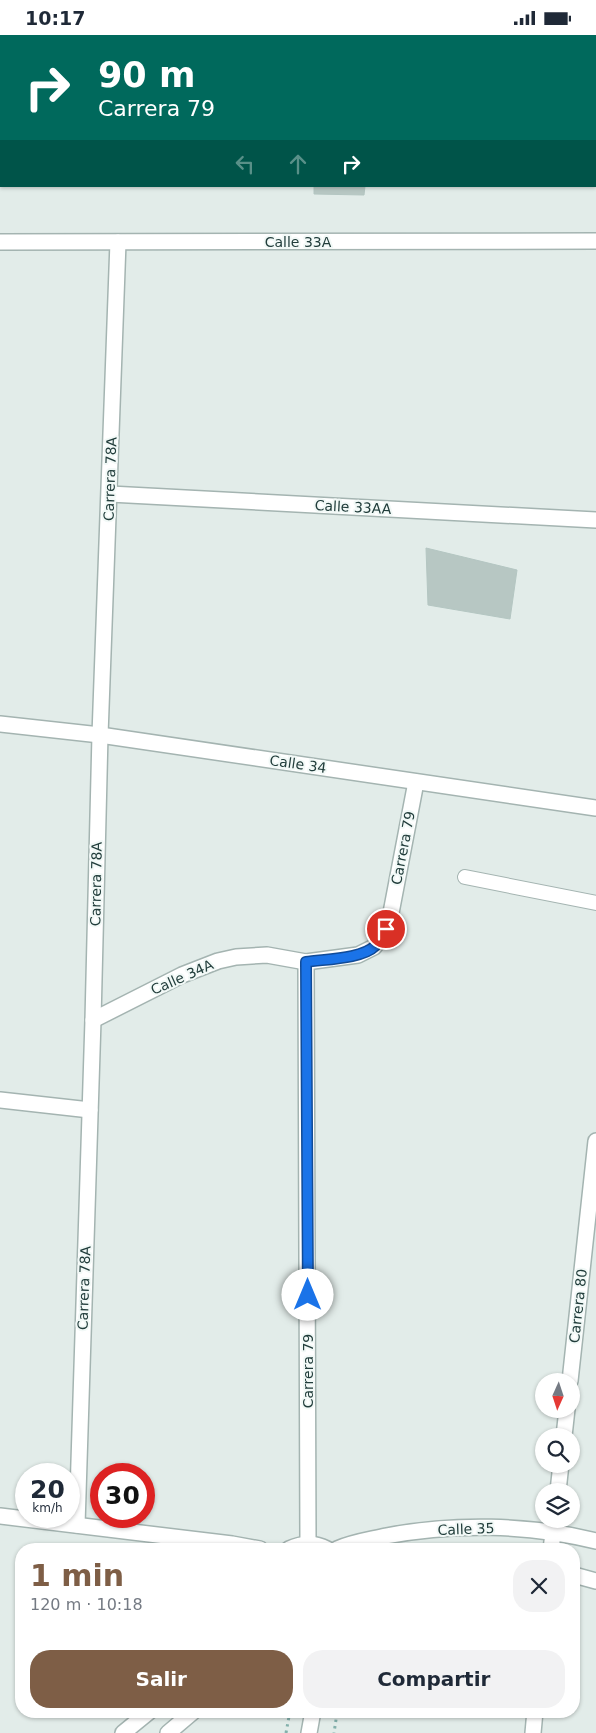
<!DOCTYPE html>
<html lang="es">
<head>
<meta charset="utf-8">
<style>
  :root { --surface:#fff; --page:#f2f2f3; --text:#1f2937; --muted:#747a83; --accent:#7e5e46 }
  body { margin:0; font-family:"DejaVu Sans",sans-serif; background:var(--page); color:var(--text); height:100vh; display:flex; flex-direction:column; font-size:19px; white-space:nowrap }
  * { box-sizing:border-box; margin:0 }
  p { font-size:16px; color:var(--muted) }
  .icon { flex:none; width:28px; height:28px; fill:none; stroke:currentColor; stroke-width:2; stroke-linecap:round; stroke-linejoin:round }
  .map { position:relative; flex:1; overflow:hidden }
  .details { position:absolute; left:15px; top:1508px; width:565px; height:175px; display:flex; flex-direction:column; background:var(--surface); border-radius:20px; box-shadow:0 1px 4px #0004 }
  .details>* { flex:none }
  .banner { position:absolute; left:0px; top:0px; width:596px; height:152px; box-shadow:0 1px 4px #0004; background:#00695c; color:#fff; overflow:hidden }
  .needle { width:32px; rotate:183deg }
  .controls { position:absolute; left:535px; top:1338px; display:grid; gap:10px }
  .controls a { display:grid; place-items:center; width:45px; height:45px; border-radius:50%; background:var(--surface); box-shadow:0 1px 4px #0004; font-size:25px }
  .speed { position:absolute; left:15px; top:1428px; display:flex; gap:10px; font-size:25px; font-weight:700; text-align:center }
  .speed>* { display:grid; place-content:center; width:65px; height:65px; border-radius:50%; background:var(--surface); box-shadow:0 1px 4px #0004; line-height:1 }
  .speed small { font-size:12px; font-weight:400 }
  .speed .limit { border:8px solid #d22; background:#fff; color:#111 }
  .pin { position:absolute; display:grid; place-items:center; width:42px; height:42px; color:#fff; margin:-21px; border:2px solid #fff; border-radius:50%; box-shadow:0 1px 5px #0007 }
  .me { position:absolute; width:55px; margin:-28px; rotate:0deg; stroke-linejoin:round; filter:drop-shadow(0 0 4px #0008) }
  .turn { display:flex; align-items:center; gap:18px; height:105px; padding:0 15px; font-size:22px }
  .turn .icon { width:65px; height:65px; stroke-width:2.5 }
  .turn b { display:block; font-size:35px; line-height:42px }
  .lanes { display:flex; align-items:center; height:48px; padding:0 15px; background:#0003; justify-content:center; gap:25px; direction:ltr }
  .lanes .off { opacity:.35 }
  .round { display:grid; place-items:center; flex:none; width:52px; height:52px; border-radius:20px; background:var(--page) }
  .head { display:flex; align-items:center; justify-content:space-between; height:85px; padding:0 15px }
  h1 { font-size:30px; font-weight:700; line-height:38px; color:var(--accent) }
  .action { display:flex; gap:10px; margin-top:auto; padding:10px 15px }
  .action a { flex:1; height:58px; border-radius:20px; background:var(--accent); color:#fff; font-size:20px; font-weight:700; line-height:58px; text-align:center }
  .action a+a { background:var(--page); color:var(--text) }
  .status { display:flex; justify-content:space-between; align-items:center; height:35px; padding:0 25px; background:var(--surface); direction:ltr }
  .status svg { height:14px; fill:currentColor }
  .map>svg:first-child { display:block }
</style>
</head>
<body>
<div class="status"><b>10:17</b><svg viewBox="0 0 49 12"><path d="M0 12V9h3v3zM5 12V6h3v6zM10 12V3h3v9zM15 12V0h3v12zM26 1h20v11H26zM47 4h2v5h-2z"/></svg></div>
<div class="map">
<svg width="596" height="1698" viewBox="0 0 596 1698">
  <rect width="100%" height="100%" fill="#e2ece9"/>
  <!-- building -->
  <g fill="#b7c7c3" stroke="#b4c6c2">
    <polygon points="314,151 365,151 364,160 314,159"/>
    <polygon points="426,513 517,535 510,584 428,570"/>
  </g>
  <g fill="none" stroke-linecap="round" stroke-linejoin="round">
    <!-- service casing -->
    <g stroke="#a4b4b1" stroke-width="16">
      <polyline id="service" points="465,842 596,868"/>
    </g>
    <!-- minor casing -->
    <g stroke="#a4b4b1" stroke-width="18">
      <g id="minor">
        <polyline points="0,207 596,206"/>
        <polyline points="110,459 596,485"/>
        <polyline points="0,689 100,700 596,773"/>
        <polyline points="306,927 308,1508"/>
        <polyline points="93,985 182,940 218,926 236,922 267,920 306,927 358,920 374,912 381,903 390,883 416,747"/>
        <polyline points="0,1065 90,1075"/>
        <polyline points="0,1481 232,1509 260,1514"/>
        <polyline points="77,1490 93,985 100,700 118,207"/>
        <polyline points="309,1698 313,1676"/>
      </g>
    </g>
    <!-- tertiary casing -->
    <g stroke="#a4b4b1" stroke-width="18">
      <g id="tertiary">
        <polyline points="570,1346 596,1106"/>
        <polyline points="564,1401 567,1374"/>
        <polyline points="558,1456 561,1429"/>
        <path d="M289,1514C302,1508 314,1507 327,1514"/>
        <path d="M337,1514C353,1507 369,1505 386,1501C454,1488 528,1489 596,1506"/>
        <polyline points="551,1514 555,1484"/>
        <polyline points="574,1540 596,1546"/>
        <polyline points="123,1698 150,1676"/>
        <polyline points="168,1698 194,1676"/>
        <polyline points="533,1698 535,1676"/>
      </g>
    </g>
    <!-- primary casing -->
    <g stroke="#c1c9c8" stroke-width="18">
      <g id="primary">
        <polyline points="119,0 234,1"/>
        <polyline points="595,5 596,5"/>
      </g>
    </g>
    <!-- path -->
    <g stroke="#82b0ab" stroke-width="3" stroke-dasharray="2.5 4" stroke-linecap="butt">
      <polyline points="331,1676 337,1678 334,1698"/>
      <polyline points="286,1698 290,1676"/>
    </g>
    <!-- service -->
    <use href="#service" stroke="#fff" stroke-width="14"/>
    <!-- minor -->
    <use href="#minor" stroke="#fff" stroke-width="15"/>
    <!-- tertiary -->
    <use href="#tertiary" stroke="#fff" stroke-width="15"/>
    <!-- primary -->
    <use href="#primary" stroke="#65a29f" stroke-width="15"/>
  </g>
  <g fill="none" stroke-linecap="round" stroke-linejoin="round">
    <!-- route casing -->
    <g stroke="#114b97" stroke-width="12">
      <path id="route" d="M308,1260L306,927C324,924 362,924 375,911C380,906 383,900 386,894"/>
    </g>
    <!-- route -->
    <use href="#route" stroke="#1a73e8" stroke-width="9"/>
  </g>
  <g text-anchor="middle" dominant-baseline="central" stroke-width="4" stroke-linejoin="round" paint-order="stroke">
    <!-- street labels -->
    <g font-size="14" fill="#213d3b" stroke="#f2f9f7">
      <text x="298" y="207">Calle 33A</text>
      <text transform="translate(110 444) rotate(-88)">Carrera 78A</text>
      <text transform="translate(353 472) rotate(3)">Calle 33AA</text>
      <text transform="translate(298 729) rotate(8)">Calle 34</text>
      <text transform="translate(403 813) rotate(-79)">Carrera 79</text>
      <text transform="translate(96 849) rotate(-89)">Carrera 78A</text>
      <text transform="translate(182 942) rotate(-24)">Calle 34A</text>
      <text transform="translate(84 1253) rotate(-88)">Carrera 78A</text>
      <text transform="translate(578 1271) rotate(-84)">Carrera 80</text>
      <text transform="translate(308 1336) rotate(-90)">Carrera 79</text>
      <text transform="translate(466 1494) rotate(-2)">Calle 35</text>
    </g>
  </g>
</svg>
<div class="controls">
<a><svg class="needle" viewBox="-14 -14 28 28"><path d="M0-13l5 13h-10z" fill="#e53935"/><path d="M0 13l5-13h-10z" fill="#747a83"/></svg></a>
<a><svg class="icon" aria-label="search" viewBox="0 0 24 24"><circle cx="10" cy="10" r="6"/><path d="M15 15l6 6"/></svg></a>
<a><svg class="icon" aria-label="layers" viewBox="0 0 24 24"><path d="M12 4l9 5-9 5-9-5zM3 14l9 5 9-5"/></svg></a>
</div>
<div class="speed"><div>20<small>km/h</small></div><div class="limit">30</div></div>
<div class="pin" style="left:386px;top:894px;background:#d93025"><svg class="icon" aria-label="arrive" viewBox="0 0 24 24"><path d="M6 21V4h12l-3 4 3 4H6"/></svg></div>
<svg class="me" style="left:308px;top:1260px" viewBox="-20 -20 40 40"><circle r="19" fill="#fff"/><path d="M0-13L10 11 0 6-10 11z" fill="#1a73e8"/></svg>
<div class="banner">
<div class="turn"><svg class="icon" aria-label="right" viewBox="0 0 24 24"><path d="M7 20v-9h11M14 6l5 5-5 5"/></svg><div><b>90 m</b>Carrera 79</div></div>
<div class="lanes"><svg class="icon off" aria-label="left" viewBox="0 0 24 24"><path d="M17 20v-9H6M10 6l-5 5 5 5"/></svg><svg class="icon off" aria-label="ahead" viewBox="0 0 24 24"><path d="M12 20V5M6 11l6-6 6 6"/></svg><svg class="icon" aria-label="right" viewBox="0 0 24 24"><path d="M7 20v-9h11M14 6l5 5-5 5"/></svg></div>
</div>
<section class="details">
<div class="head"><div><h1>1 min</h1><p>120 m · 10:18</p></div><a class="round"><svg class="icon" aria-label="close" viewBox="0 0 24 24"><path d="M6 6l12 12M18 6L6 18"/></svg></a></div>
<div class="action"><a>Salir</a><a>Compartir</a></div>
</section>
</div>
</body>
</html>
